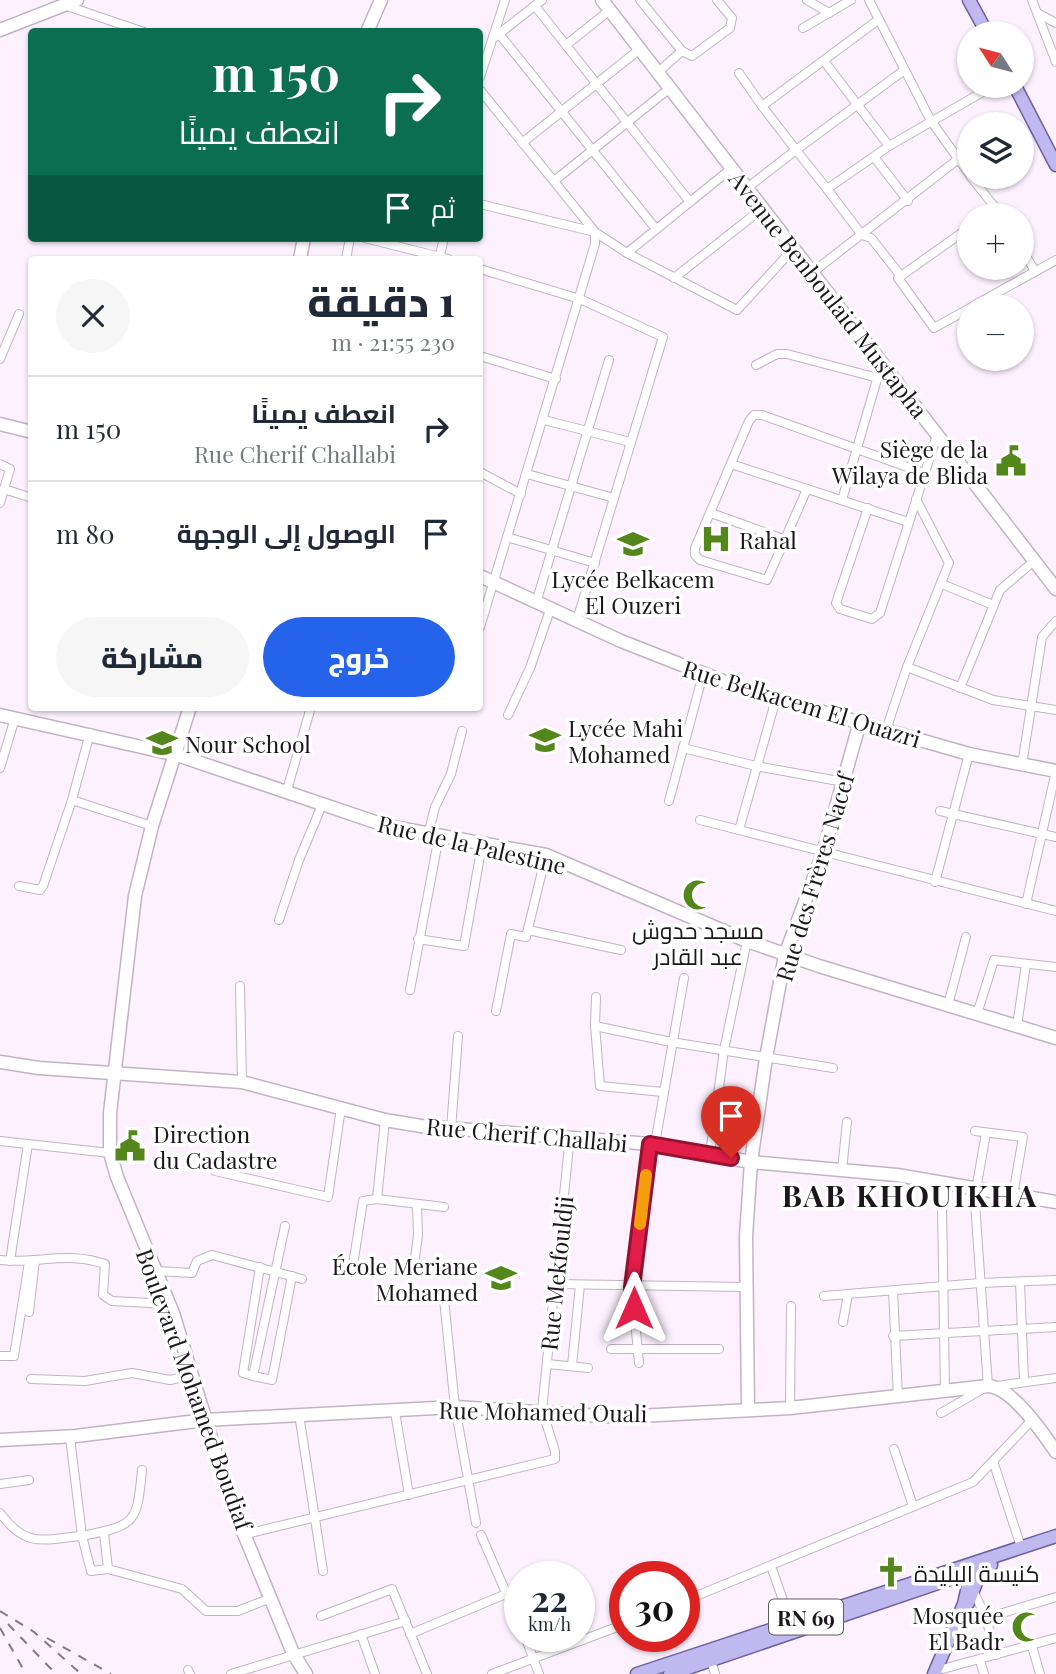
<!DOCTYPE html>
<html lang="ar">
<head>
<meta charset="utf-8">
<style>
  :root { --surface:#fff; --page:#f6f6f7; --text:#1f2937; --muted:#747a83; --line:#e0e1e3; --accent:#2563eb }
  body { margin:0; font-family:"Playfair Display",Cairo,serif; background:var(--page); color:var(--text); direction:rtl; height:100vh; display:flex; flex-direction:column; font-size:26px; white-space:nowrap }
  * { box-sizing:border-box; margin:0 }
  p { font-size:23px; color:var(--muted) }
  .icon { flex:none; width:38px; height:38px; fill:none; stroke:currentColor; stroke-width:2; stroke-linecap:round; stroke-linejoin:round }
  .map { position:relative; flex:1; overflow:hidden; direction:ltr }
  .details { position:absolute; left:28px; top:256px; width:455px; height:455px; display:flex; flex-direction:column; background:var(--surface); border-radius:7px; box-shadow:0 2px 5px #0004; direction:rtl }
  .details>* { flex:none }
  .guide { position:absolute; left:28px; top:28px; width:455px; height:214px; border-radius:7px; box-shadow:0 2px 5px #0004; direction:rtl; background:#0b6e4f; color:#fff; overflow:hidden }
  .needle { width:46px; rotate:306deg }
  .fabs { position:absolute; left:957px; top:21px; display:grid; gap:14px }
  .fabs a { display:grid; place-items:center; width:77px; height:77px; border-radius:50%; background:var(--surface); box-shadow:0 2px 5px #0004; font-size:35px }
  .speed { position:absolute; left:504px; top:1561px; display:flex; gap:14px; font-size:35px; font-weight:700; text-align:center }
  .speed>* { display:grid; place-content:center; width:91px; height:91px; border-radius:50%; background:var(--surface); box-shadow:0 2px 5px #0004; line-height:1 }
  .speed small { font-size:18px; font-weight:400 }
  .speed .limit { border:10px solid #d22; background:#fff; color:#111 }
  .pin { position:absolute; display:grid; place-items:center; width:60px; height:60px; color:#fff; margin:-72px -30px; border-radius:50% 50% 50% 0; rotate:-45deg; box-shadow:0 0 7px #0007 }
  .pin .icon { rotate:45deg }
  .me { position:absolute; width:77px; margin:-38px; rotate:0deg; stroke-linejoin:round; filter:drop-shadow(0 0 5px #0008) }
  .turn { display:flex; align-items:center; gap:24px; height:147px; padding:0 28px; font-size:32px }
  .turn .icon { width:91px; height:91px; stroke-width:2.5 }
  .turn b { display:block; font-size:49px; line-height:60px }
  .then { display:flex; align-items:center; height:66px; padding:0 28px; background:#0003; gap:14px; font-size:26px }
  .round { display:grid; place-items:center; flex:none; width:74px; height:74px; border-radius:37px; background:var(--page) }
  .head { display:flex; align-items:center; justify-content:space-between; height:119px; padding:0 28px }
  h1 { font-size:42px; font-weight:800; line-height:52px }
  .button { display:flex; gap:14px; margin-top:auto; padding:14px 28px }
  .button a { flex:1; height:80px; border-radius:42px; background:var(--accent); color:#fff; font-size:28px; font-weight:800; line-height:80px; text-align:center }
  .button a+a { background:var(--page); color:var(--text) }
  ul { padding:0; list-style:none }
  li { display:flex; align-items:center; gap:21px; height:105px; padding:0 28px; border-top:2px solid var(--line) }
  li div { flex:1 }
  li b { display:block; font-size:26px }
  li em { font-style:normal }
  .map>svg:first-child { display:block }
</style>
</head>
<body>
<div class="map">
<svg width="1056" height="1674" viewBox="0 0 1056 1674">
  <rect width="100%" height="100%" fill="#fdf1ff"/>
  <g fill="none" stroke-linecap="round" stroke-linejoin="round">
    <!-- street casing -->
    <g stroke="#c2b3c4" stroke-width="10">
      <g id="street">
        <polyline points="640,0 682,51 692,56 730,28 732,18 717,0"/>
        <polyline points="807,0 829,13"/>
        <polyline points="869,0 931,121 970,175"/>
        <polyline points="1032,0 1056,62"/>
        <polyline points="64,5 144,32"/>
        <polyline points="535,6 690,202"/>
        <polyline points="1039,14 1056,23"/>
        <polyline points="803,28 851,0"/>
        <polyline points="500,35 656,229"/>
        <polyline points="495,37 542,0"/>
        <polyline points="566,45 610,10"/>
        <polyline points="824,61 889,146"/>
        <polyline points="657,73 682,51"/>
        <polyline points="739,73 762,106 878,20"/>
        <polyline points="480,77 505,0"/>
        <polyline points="480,90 595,232 595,244 480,627"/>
        <polyline points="762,106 796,150 903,71"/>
        <polyline points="522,143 640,49"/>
        <polyline points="874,157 908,201"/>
        <polyline points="971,177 1001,215"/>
        <polyline points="554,181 670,88"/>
        <polyline points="747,188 796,150 827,189 889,146 993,86"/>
        <polyline points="827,189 862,235 871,238 901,276"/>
        <polyline points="480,204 595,232 627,253 737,310 794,248"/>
        <polyline points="987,215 997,208"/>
        <polyline points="970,227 898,278 934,328 970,308"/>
        <polyline points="365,238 448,259"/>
        <polyline points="1022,250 1035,271"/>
        <polyline points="627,253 732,168"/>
        <polyline points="346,259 350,238"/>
        <polyline points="439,259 444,238"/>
        <polyline points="480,269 580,299 663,337 577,620"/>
        <polyline points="813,272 957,160"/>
        <polyline points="674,278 763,208"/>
        <polyline points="973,306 1056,260"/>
        <polyline points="480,356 556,379"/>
        <polyline points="0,359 19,314"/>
        <polyline points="756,365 777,354 787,354 878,378"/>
        <polyline points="544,420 630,442"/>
        <polyline points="0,464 10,469 4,489 32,498"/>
        <polyline points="731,464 908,522"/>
        <polyline points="480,472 521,494"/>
        <polyline points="527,474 614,498"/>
        <polyline points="807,489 767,580 700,560 695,555 695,548 749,421 754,415 762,415 924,473"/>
        <polyline points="842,500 882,362"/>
        <polyline points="0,503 4,489"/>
        <polyline points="868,508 836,603 840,609 872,619 880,613 937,435"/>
        <polyline points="711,513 786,540"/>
        <polyline points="507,537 595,563"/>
        <polyline points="942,584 993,605"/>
        <polyline points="536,603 609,360"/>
        <polyline points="907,667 949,563 916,499"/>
        <polyline points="960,688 1000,590 1034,561"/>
        <polyline points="508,715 530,668 550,610"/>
        <polyline points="886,730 907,667 993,700 1056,710"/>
        <polyline points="683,748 756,766 844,782"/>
        <polyline points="1022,765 1042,637 1056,621"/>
        <polyline points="0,768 15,718"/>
        <polyline points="287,790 311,707"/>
        <polyline points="72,800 152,826"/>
        <polyline points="669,801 703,674"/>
        <polyline points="940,811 1056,837"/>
        <polyline points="700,820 1056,911"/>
        <polyline points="739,830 776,699"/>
        <polyline points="428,835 435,807 451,774 462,731"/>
        <polyline points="935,882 969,754"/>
        <polyline points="19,886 40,890 43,886 72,800 90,733"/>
        <polyline points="1026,904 1056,771"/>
        <polyline points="279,920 299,860 322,805"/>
        <polyline points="528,930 621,950"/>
        <polyline points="418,939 464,946 482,845"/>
        <polyline points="240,986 242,1082"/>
        <polyline points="410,990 439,836"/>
        <polyline points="596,997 595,1026 600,1086 663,1092"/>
        <polyline points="948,1005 966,937"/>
        <polyline points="496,1011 511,934 526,937 546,855"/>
        <polyline points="977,1014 994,960 1056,967"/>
        <polyline points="595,1026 671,1042 833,1068"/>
        <polyline points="1017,1026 1026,964"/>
        <polyline points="451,1129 458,1036"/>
        <polyline points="975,1131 1023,1137 1013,1195"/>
        <polyline points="0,1141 110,1153"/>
        <polyline points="655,1144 684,978"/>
        <polyline points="710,1154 724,1050 747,941"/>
        <polyline points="842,1170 847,1122"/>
        <polyline points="215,1171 328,1197 341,1108"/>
        <polyline points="944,1183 942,1206 945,1390"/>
        <polyline points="976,1190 986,1133"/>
        <polyline points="377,1199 385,1120"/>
        <polyline points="285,1226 253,1376 272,1380 292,1276"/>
        <path d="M0,1260C36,1264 69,1251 105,1264L103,1295L112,1301L169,1304"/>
        <polyline points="10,1261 28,1144"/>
        <polyline points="414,1266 418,1235 417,1206"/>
        <polyline points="373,1270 353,1265 363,1201 377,1199 444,1207"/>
        <polyline points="156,1271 192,1273 197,1261 212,1255 302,1279"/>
        <polyline points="1020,1282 1024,1381"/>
        <polyline points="556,1284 744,1287"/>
        <polyline points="893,1290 898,1398"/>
        <polyline points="824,1296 980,1283 1056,1280"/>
        <polyline points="444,1299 455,1407 476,1523"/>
        <polyline points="29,1312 35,1260"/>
        <polyline points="843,1322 848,1294"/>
        <polyline points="893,1336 1056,1327"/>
        <polyline points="611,1349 719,1349"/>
        <polyline points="0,1356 14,1356 29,1262"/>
        <polyline points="639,1363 632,1288 650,1144"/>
        <polyline points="547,1364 588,1368"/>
        <polyline points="572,1366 580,1285"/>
        <polyline points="253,1376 243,1373 260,1267"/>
        <polyline points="31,1379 85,1381 132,1373 170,1380 192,1375"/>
        <polyline points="997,1386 1056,1378"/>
        <polyline points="790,1408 791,1306"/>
        <polyline points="395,1412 409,1495"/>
        <polyline points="941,1413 988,1386 974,1189"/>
        <polyline points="299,1414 323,1571"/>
        <path d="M70,1437L82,1536C135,1525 137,1525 142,1470"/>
        <polyline points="894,1449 913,1506"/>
        <polyline points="993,1461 1021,1547"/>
        <polyline points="0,1484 29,1480"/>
        <path d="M0,1513C27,1549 42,1539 82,1536L91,1571L108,1569L104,1533"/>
        <polyline points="246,1534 555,1459 555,1451 542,1410 570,1136"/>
        <polyline points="481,1535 520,1625"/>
        <polyline points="771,1566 791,1623"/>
        <polyline points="108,1569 182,1589 206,1611 238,1611 271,1598"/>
        <polyline points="974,1592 986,1618 996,1655"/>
        <polyline points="684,1601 973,1482 1033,1419"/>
        <polyline points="321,1616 392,1589 427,1674"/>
        <polyline points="956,1619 986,1618 1056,1597"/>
        <polyline points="361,1634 375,1674"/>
        <polyline points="410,1634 506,1594"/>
        <polyline points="525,1636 539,1674"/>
        <polyline points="1032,1646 1040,1674"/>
        <polyline points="710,1657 715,1674"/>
        <polyline points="980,1661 984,1674"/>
        <polyline points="188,1670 190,1674"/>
        <polyline points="935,1671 1056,1638"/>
        <polyline points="231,1674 406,1621"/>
        <polyline points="492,1674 625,1624"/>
      </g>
    </g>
    <!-- secondary casing -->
    <g stroke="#c2b3c4" stroke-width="15">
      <g id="secondary">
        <polyline points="602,0 1056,589"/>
        <polyline points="0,30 77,0"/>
        <polyline points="367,32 381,0"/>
        <polyline points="300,259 304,238"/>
        <polyline points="0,424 32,432"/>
        <polyline points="480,576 621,641 743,689 969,754 1056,771"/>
        <polyline points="190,707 152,826 135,896 110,1113 110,1153 117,1177 173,1313 230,1500 293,1653 306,1674"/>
        <polyline points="0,715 177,755 387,826 546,855 747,941 819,966 1056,1038"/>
        <polyline points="0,1062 39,1068 242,1082 385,1120 421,1126 650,1144 751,1162 897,1175 1056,1202"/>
        <polyline points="748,1409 746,1236 751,1162 766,1058 785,955 823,853 860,722"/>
        <path d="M0,1440L76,1436L205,1420L455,1407L619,1417L790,1408L988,1386C1012,1387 1043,1433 1056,1452"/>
      </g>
    </g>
    <!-- primary casing -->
    <g stroke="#6a629e" stroke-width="15">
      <g id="primary">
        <polyline points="969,0 987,33"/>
        <polyline points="1015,86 1056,165"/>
        <polyline points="968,1603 982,1568"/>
        <polyline points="637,1674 1056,1536"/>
        <polyline points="670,1674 991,1565"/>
        <polyline points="934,1674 964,1604 972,1568"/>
      </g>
    </g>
    <!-- street -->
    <use href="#street" stroke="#fff" stroke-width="8"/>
    <!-- secondary -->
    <use href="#secondary" stroke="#fff" stroke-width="12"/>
    <!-- primary -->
    <use href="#primary" stroke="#bfb9ef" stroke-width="12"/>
    <!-- rail -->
    <g stroke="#827a84" stroke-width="2" stroke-dasharray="9 9" stroke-linecap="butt">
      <polyline points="0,1611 34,1632 81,1674"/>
      <polyline points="8,1624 56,1674"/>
      <polyline points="0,1628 26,1674"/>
      <polyline points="47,1638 111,1674"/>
    </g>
  </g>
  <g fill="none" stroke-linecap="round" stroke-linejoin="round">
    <!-- route casing -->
    <g stroke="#92132f" stroke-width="18">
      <polyline id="route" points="634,1308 632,1287 650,1144 731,1158"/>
    </g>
    <!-- route -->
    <use href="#route" stroke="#e11d48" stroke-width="12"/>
    <!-- slow -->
    <polyline stroke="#f59e0b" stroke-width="12" points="640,1224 646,1175"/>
  </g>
  <!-- icons -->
  <defs>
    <g id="civic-bare" transform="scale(2.415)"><path d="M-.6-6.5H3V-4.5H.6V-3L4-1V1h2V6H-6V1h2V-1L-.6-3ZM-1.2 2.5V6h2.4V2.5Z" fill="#53861b" stroke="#fff" stroke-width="2.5" paint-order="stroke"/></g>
    <g id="hospital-bare" transform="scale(2.415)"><path d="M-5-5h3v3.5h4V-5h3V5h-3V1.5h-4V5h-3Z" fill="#53861b" stroke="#fff" stroke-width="2.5" paint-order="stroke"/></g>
    <g id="school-bare" transform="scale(2.415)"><path d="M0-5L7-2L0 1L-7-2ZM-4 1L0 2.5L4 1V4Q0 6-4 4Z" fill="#53861b" stroke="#fff" stroke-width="2.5" paint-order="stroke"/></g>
    <g id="university-bare" transform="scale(2.415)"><path d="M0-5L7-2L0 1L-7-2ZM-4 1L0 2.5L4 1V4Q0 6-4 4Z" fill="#53861b" stroke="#fff" stroke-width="2.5" paint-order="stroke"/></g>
    <g id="mosque-bare" transform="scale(2.415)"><path d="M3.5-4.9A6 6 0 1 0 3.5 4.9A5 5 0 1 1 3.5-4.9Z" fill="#53861b" stroke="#fff" stroke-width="2.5" paint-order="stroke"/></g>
    <g id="church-bare" transform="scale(2.415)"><path d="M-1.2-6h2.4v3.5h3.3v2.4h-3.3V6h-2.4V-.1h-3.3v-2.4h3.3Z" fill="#53861b" stroke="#fff" stroke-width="2.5" paint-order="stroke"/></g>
  </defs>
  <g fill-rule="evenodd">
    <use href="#civic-bare" x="1011" y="461"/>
    <use href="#hospital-bare" x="716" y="539"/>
    <use href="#school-bare" x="633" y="544"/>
    <use href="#school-bare" x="545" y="740"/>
    <use href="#university-bare" x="162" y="743"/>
    <use href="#mosque-bare" x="698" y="895"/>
    <use href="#civic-bare" x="130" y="1146"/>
    <use href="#school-bare" x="501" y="1278"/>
    <use href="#church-bare" x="891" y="1572"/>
    <use href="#mosque-bare" x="1027" y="1627"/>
  </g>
  <g text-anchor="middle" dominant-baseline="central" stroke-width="7" stroke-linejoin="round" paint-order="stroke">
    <!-- shield labels -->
    <rect fill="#fff" stroke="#605d61" stroke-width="2" x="769" y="1599.5" width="74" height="35" rx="5"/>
    <g font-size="21" font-weight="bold" fill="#1c171d">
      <text x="806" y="1617">RN 69</text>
    </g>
    <!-- street labels -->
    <g font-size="23" fill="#1c171d" stroke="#fff">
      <text transform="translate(829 294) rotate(52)">Avenue Benboulaid Mustapha</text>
      <text transform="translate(802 703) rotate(17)">Rue Belkacem El Ouazri</text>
      <text transform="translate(472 844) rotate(13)">Rue de la Palestine</text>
      <text transform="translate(814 877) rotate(-73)">Rue des Frères Nacef</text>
      <text transform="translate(527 1134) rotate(5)">Rue Cherif Challabi</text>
      <text transform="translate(556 1273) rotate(-84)">Rue Mekfouldji</text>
      <text transform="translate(195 1389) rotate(70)">Boulevard Mohamed Boudiaf</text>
      <text transform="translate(543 1411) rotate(1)">Rue Mohamed Ouali</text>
    </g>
    <!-- poi labels -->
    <g font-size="23" fill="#1c171d" stroke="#fff" text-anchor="start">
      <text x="988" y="448" text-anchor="end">Siège de la<tspan x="988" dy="26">Wilaya de Blida</tspan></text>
      <text x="739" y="539">Rahal</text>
      <text x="633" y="578" text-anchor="middle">Lycée Belkacem<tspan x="633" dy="26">El Ouzeri</tspan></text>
      <text x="568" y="727">Lycée Mahi<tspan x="568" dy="26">Mohamed</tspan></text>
      <text x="185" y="743">Nour School</text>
      <text x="698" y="929" text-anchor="middle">مسجد حدوش<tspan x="698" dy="26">عبد القادر</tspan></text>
      <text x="153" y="1133">Direction<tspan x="153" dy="26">du Cadastre</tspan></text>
      <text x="478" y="1265" text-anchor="end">École Meriane<tspan x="478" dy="26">Mohamed</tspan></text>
      <text x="914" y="1572">كنيسة البليدة</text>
      <text x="1004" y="1614" text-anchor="end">Mosquée<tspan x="1004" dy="26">El Badr</tspan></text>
    </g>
    <!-- district labels -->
    <g font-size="30" font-weight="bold" letter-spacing="2" fill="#1c171d" stroke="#fff">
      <text x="910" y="1195">BAB KHOUIKHA</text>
    </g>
  </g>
</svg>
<div class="fabs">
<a><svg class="needle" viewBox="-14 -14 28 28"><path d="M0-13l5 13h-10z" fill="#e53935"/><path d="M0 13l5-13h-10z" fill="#747a83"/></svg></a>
<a><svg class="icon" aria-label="layers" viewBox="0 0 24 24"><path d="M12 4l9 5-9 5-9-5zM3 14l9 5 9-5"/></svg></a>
<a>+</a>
<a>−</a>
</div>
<div class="speed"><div>22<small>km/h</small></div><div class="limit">30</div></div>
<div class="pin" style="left:731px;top:1158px;background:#d93025"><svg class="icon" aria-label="arrive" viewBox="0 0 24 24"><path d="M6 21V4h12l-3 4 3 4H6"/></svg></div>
<svg class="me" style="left:634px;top:1308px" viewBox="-20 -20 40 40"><path d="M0-17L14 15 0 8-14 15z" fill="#e11d48" stroke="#fff" stroke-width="4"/></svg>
<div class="guide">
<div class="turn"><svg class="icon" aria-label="right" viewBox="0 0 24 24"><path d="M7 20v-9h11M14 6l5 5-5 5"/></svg><div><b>150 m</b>انعطف يمينًا</div></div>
<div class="then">ثم<svg class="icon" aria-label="arrive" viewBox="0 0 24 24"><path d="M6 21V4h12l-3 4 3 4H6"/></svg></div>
</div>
<section class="details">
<div class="head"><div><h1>1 دقيقة</h1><p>230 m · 21:55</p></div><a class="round"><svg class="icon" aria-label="close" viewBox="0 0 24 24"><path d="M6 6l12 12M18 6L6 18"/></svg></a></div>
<ul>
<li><svg class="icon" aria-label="right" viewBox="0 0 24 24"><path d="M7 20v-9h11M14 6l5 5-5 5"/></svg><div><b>انعطف يمينًا</b><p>Rue Cherif Challabi</p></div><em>150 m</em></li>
<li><svg class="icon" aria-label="arrive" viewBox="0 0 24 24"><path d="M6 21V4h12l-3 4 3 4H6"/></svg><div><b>الوصول إلى الوجهة</b></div><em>80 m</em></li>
</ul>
<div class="button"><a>خروج</a><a>مشاركة</a></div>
</section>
</div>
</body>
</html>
